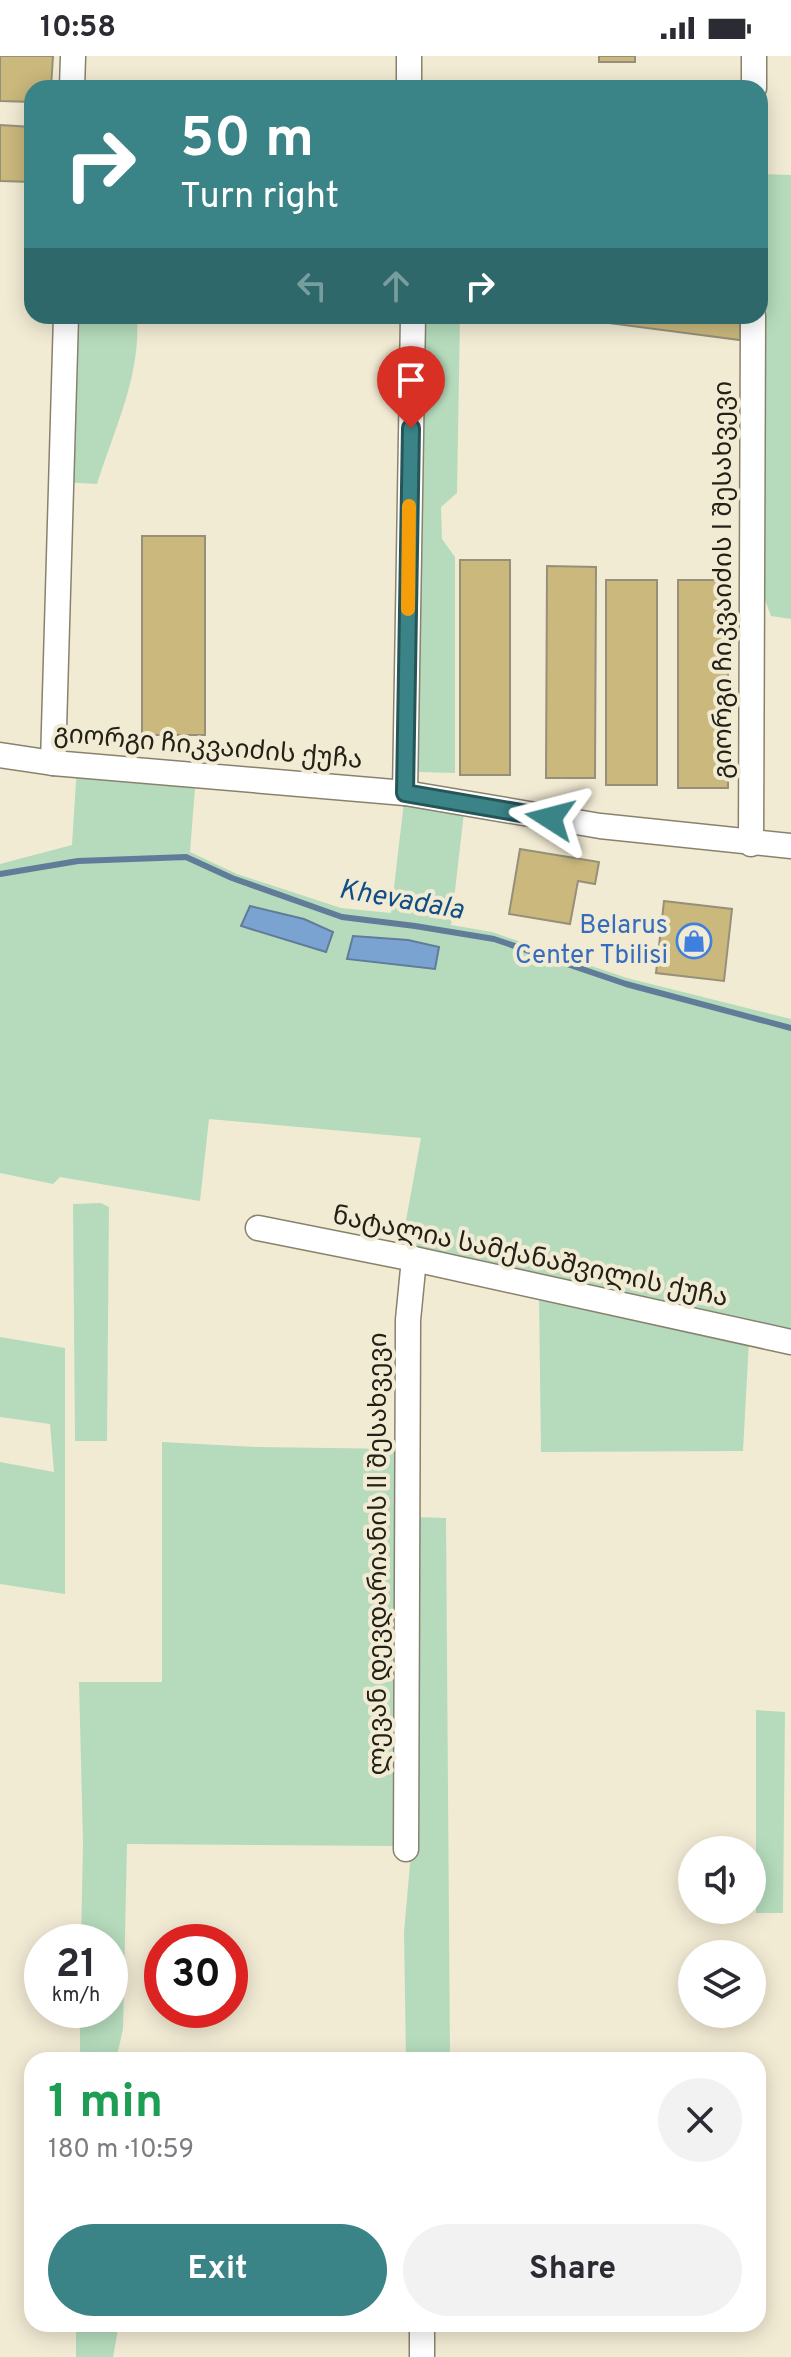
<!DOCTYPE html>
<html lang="en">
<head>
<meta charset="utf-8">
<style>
  :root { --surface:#fff; --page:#f2f2f3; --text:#2b2b33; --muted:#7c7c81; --accent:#3a8386 }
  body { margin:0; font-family:Overpass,"Noto Sans Georgian",sans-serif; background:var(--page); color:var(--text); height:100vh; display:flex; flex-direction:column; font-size:30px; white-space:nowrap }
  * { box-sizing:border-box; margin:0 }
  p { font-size:26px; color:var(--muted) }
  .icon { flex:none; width:44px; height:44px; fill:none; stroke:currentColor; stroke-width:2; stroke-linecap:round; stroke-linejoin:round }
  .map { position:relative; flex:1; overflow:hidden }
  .side { position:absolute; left:24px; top:1996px; width:742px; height:280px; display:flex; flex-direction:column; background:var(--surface); border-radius:24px; box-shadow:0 4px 20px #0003 }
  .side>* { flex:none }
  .top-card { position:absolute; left:24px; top:24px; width:744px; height:244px; border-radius:24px; box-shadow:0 4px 20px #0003; background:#3a8386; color:#fff; overflow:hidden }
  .tools { position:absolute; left:678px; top:1780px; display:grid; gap:16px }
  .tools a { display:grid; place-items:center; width:88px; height:88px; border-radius:50%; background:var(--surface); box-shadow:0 4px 20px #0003; font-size:40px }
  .speed { position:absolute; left:24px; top:1868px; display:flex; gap:16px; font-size:40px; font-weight:700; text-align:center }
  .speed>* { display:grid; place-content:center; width:104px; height:104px; border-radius:50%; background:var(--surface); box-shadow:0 4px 20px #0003; line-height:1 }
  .speed small { font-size:20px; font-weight:400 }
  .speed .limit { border:12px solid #d22; background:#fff; color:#111 }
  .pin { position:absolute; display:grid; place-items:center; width:68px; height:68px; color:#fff; margin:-82px -34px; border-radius:50% 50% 50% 0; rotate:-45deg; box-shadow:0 0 8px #0007 }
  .pin .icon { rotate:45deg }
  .me { position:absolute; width:88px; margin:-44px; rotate:279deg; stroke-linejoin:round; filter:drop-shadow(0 0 6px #0008) }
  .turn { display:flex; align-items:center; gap:28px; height:168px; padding:0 24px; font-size:36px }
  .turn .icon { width:104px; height:104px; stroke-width:2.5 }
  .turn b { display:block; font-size:56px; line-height:68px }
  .lanes { display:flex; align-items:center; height:76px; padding:0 24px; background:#0003; justify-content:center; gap:40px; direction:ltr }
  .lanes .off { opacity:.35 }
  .round { display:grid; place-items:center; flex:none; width:84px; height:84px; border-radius:42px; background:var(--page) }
  .summary { display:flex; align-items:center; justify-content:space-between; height:136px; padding:0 24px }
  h1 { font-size:48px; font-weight:700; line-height:60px; color:#1e9e55 }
  .button { display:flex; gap:16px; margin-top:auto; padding:16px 24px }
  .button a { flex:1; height:92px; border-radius:48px; background:var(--accent); color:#fff; font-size:32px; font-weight:700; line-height:92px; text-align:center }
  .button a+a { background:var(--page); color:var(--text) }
  .status { display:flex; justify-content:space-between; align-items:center; height:56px; padding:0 40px; background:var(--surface); direction:ltr }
  .status svg { height:22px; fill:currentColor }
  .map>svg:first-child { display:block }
</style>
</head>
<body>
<div class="status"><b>10:58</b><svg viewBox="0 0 49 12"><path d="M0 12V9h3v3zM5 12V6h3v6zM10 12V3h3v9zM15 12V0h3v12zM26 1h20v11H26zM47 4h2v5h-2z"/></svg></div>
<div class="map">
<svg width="791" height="2301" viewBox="0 0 791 2301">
  <rect width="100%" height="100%" fill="#f2ebd4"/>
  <!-- green -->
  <g fill="#b5dbbc">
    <polygon points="760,118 791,119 791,563 771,560 752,510 760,260"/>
    <path d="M66,260H137C141,320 115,371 97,428L61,426Z"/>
    <polygon points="413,260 460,260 457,437 441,451 442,483 455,501 455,717 419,716 407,620"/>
    <polygon points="77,709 196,719 190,796 237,818 341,852 391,857 405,737 465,748 451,869 492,876 627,922 791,963 791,1280 701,1262 402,1186 421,1082 209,1063 200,1145 60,1121 53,1128 0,1117 0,808 72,789"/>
    <polygon points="101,1147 109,1151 107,1385 75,1385 73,1148"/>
    <polygon points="539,1241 749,1285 743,1395 541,1396"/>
    <polygon points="0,1281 65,1292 65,1538 0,1528 0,1406 54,1416 50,1368 0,1361"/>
    <polygon points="162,1386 258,1391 402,1393 397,1790 127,1788 123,1973 116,2004 80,2004 80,1954 110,1954 110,1886 81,1886 83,1787 79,1626 162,1626"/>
    <polygon points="415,1461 446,1462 450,2004 406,2004 404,1876 411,1797"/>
    <polygon points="756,1654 785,1656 783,1857 756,1857"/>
    <polygon points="76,2268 119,2268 113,2301 76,2301"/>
  </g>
  <!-- water -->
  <g fill="#7aa3d1" stroke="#607c99" stroke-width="2">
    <polygon points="250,850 304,863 333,876 326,896 241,870"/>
    <polygon points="353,880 408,884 439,891 435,913 347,903"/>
  </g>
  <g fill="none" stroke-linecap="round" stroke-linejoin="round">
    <!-- stream -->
    <polyline stroke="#607c99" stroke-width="6" points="0,818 78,805 186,801 232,822 342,861 415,870 494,883 626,928 791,972"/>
  </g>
  <!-- building -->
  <g fill="#cab87c" stroke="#96907a" stroke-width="2">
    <polygon points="0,0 53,0 51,32 32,32 32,46 0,45"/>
    <rect x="599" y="0" width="36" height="6"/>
    <polygon points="0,69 32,71 32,126 0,125"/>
    <polygon points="609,260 740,260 740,284 608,267"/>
    <rect x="142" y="480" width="63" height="199"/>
    <rect x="460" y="504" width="50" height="215"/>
    <polygon points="547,510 596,511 595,722 546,722"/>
    <rect x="606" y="524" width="51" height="205"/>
    <rect x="678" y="524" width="50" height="208"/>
    <polygon points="520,793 599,806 595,828 578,825 570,868 509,858"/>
    <polygon points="664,845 732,853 724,925 656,917"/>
  </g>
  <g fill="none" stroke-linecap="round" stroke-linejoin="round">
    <!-- minor casing -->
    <g stroke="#88826d" stroke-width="27">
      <g id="minor">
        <polyline points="409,0 409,32"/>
        <polyline points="72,32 73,0"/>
        <polyline points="754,32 754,0"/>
        <polyline points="0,699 53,707 405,737 600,770 791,790"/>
        <polyline points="53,707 66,260"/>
        <polyline points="405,737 413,260"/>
        <polyline points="751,788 753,260"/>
        <polyline points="258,1172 414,1203 791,1286"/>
        <polyline points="406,1793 408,1264 414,1203"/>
        <polyline points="422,2301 422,2268"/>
      </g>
    </g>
    <!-- minor -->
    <use href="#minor" stroke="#fff" stroke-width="24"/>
  </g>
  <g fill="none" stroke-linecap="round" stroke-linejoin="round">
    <!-- route casing -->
    <g stroke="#265557" stroke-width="20">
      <polyline id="route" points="411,372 405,737 550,762"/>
    </g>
    <!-- route -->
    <use href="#route" stroke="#3a8386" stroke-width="14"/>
    <!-- slow -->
    <polyline stroke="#f59e0b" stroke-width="14" points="408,553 409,450"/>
  </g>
  <!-- icons -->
  <defs>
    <g id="shop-ring" transform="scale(1.8)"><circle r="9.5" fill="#f2ebd4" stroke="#3f7fe0" stroke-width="1.5"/><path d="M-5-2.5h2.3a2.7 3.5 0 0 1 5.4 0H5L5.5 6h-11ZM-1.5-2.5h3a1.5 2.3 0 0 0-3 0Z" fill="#3f7fe0"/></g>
  </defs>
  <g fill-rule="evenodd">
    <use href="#shop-ring" x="694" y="885"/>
  </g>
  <g text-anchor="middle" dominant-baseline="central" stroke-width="8" stroke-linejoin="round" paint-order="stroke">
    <!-- street labels -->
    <g font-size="26" fill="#222017" stroke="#f2ebd4">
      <text transform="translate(724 524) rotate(-90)">გიორგი ჩიკვაიძის I შესახვევი</text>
      <text transform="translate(208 692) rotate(5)">გიორგი ჩიკვაიძის ქუჩა</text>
      <text transform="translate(530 1202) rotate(12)">ნატალია სამქანაშვილის ქუჩა</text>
      <text transform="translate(379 1498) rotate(-90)">ლევან დევდარიანის II შესახვევი</text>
    </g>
    <!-- shop labels -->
    <g font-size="26" fill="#366cbe" stroke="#f2ebd4" text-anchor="end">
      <text x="668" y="870">Belarus<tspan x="668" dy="30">Center Tbilisi</tspan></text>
    </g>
    <!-- water labels -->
    <g font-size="28" font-style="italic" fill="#104e86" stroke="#f2ebd4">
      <text transform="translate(401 845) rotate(10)">Khevadala</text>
    </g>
  </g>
</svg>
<div class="tools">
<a><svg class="icon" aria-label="sound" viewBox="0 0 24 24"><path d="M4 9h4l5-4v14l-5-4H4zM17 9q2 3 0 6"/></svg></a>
<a><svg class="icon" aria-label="layers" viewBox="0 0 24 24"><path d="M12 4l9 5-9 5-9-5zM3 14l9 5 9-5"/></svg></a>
</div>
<div class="speed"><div>21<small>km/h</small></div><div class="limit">30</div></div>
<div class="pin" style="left:411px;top:372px;background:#d93025"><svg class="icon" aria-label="arrive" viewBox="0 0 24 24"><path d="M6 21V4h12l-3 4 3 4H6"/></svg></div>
<svg class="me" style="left:550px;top:762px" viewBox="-20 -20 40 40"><path d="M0-17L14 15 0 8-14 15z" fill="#3a8386" stroke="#fff" stroke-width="4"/></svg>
<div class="top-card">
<div class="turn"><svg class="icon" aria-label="right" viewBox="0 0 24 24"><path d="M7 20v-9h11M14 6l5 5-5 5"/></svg><div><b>50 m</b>Turn right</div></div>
<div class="lanes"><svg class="icon off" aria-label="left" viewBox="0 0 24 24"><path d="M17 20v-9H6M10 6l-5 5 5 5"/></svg><svg class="icon off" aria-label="ahead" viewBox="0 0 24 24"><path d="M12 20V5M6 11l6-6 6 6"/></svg><svg class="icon" aria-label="right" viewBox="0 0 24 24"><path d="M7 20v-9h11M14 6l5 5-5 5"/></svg></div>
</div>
<section class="side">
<div class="summary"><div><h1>1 min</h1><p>180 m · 10:59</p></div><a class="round"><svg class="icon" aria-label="close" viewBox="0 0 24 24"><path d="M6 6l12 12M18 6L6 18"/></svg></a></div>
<div class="button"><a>Exit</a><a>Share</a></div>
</section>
</div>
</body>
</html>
